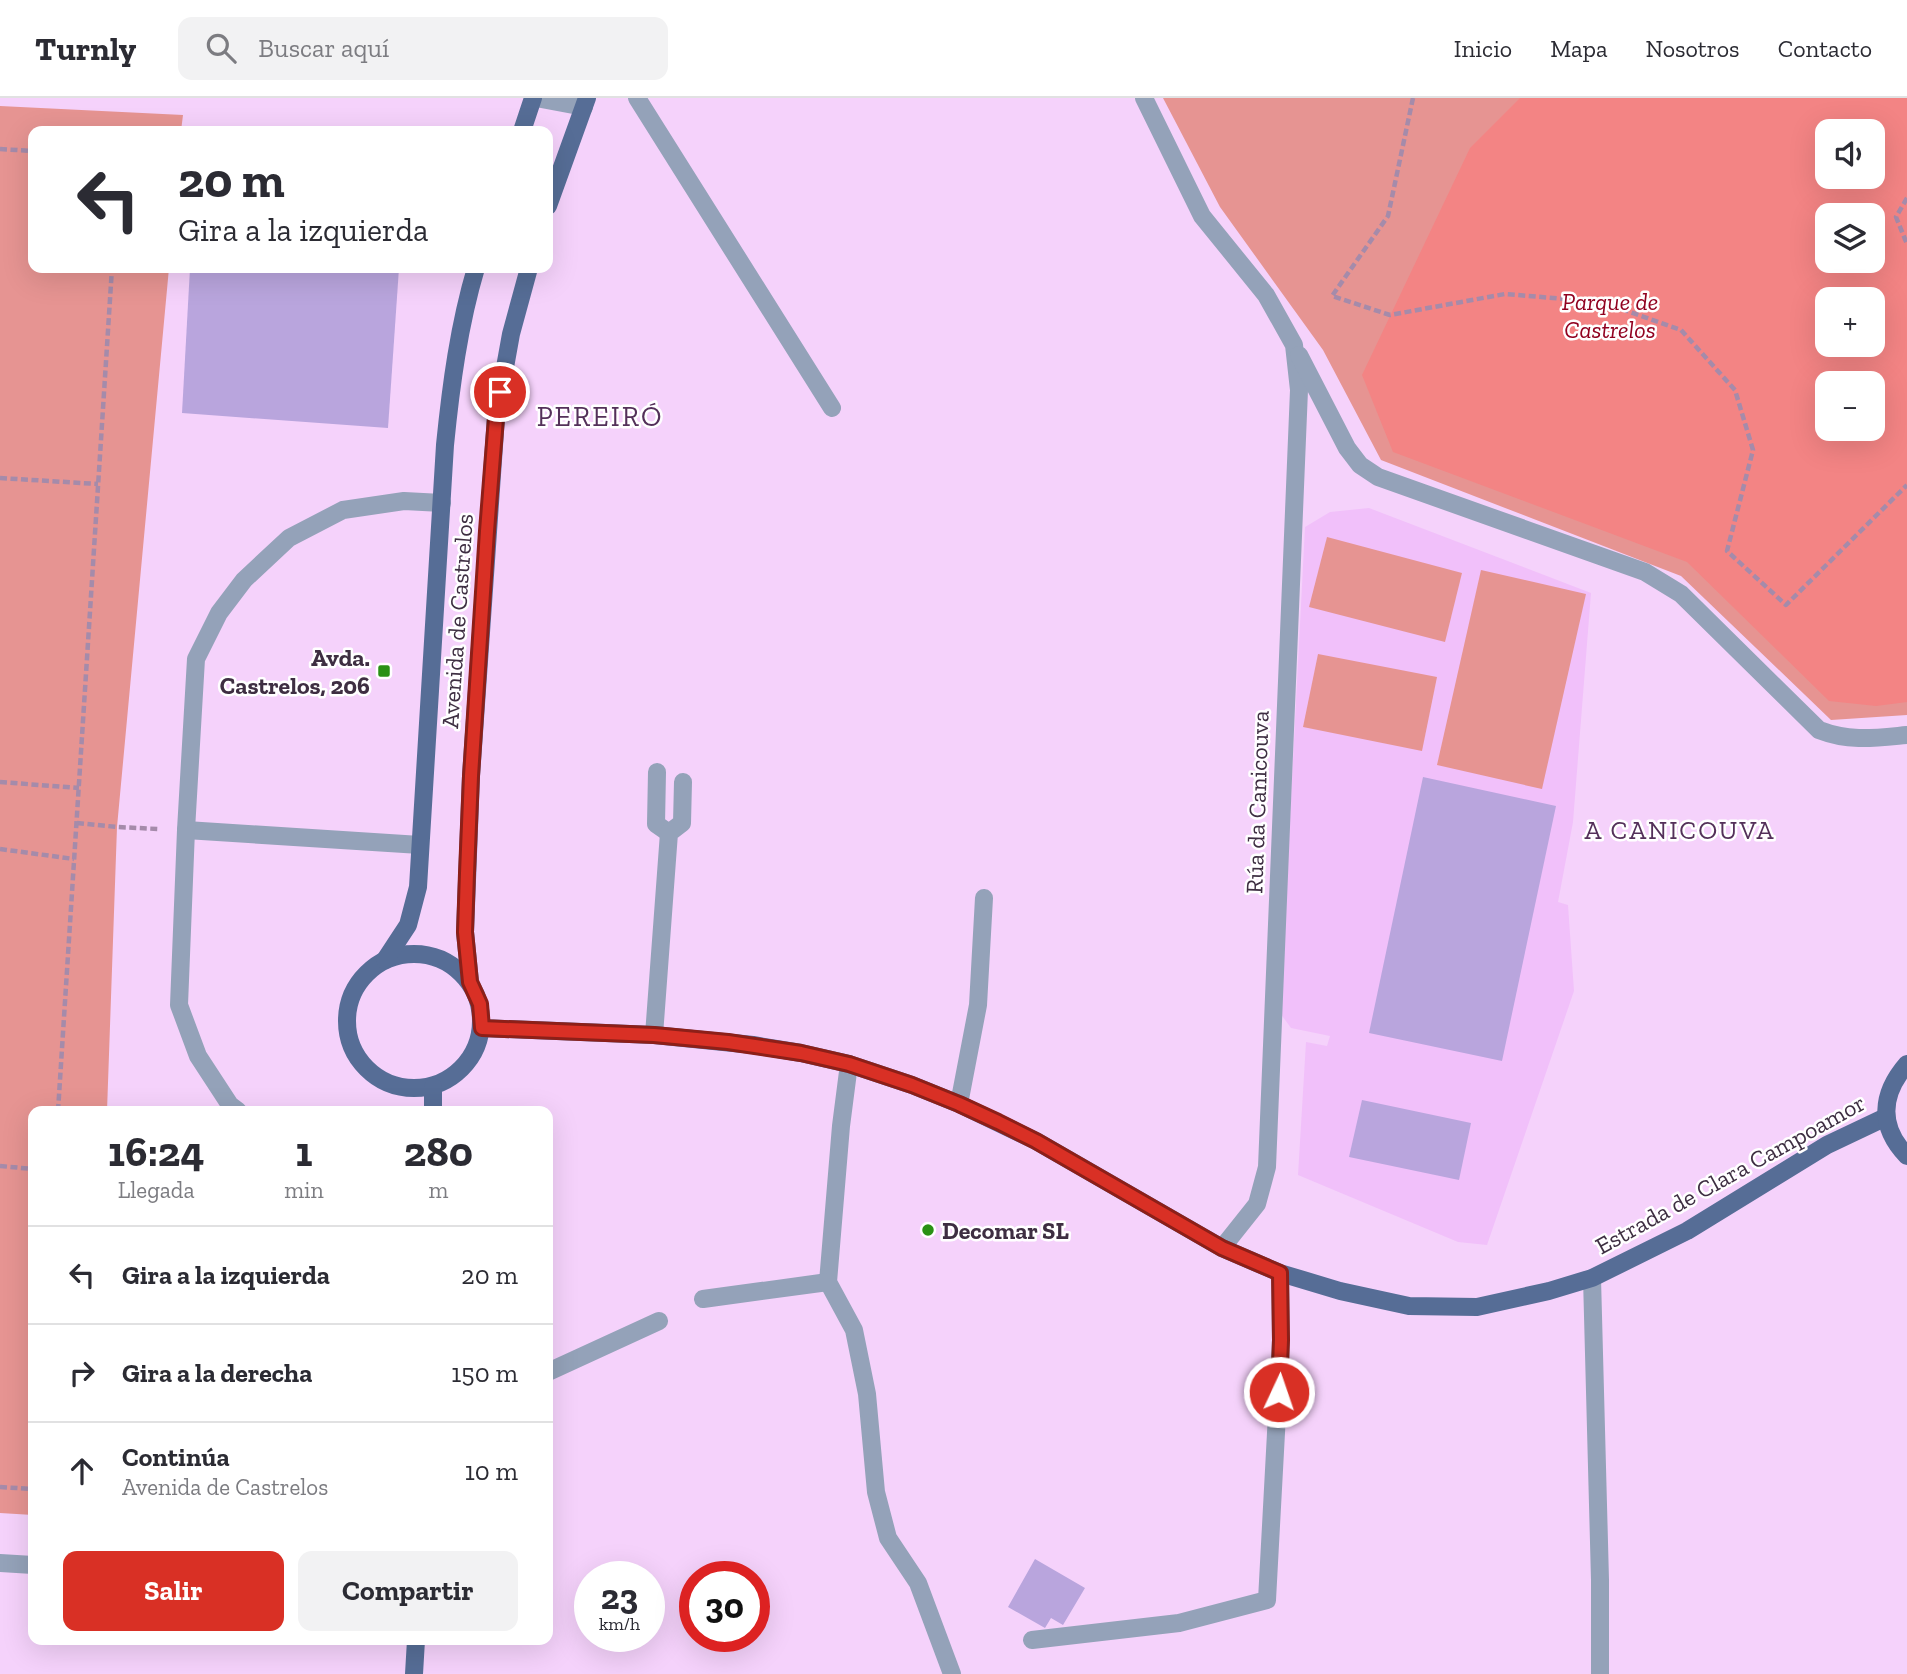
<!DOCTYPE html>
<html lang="es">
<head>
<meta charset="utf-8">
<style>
  :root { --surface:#fff; --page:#f2f2f3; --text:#2b2b33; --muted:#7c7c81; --line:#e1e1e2; --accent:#d93025 }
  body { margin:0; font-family:"Zilla Slab",serif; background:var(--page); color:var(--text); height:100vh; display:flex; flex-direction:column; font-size:26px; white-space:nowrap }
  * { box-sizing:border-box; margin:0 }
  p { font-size:23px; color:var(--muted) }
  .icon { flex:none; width:38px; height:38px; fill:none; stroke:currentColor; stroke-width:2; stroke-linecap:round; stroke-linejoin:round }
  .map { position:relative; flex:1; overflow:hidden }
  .side { position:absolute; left:28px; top:1008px; width:525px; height:539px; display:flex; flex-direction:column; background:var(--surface); border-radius:14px; box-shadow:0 7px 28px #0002 }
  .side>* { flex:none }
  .top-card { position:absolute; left:28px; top:28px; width:525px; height:147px; border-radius:14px; box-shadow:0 7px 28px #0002; background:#fff; color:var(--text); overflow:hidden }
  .fabs { position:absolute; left:1815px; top:21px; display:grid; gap:14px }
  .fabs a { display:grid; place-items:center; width:70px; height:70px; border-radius:14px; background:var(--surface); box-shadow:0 7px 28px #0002; font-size:35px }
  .speed { position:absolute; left:574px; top:1463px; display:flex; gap:14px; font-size:35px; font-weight:700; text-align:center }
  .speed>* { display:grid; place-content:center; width:91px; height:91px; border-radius:50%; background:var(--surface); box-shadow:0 7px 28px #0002; line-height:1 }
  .speed small { font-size:18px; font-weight:400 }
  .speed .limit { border:10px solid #d22; background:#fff; color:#111 }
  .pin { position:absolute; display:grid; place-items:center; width:60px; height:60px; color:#fff; margin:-30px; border:4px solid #fff; border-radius:50%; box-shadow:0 2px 7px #0007 }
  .me { position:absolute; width:77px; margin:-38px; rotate:3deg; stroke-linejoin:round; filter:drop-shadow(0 0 5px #0008) }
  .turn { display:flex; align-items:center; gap:24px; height:147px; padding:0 35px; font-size:32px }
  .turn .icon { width:91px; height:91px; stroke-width:2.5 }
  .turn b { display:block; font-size:49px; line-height:60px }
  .eta { display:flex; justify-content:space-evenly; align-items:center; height:119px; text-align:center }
  .eta b { font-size:42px; font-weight:800; line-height:49px }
  .button { display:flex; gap:14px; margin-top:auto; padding:14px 35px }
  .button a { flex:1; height:80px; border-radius:14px; background:var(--accent); color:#fff; font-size:28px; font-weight:800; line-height:80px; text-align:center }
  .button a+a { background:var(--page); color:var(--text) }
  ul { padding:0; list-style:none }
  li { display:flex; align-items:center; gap:21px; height:98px; padding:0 35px; border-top:2px solid var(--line) }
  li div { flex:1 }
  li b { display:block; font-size:26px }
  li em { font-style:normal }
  header { display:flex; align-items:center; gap:42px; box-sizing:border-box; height:98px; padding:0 35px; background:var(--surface); border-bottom:2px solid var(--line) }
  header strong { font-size:33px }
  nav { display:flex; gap:38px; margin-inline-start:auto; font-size:24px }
  .search { width:490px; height:63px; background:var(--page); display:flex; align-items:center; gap:18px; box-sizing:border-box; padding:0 24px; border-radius:14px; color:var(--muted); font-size:26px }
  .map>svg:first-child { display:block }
</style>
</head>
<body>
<header>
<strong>Turnly</strong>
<div class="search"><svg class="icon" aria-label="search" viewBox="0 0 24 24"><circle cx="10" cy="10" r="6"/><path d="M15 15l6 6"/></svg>Buscar aquí</div>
<nav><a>Inicio</a><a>Mapa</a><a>Nosotros</a><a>Contacto</a></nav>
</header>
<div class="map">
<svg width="1907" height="1576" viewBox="0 0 1907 1576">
  <rect width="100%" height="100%" fill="#f5d2fb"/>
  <!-- built -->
  <polygon fill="#f1c0fa" points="1369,410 1591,495 1573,724 1558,804 1568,807 1574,893 1487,1147 1458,1144 1298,1077 1306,944 1327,948 1330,938 1291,930 1280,915 1305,429 1330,414"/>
  <!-- green -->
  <g fill="#e69492" fill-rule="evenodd">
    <path d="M1163,0H1907V617L1831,622L1681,478L1381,362L1323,252L1220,109ZM1827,33H1872V79H1827ZM1827,117H1872V163H1827ZM1827,201H1872V247H1827ZM1827,285H1872V331H1827Z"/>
    <polygon points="0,8 183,17 181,33 33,33 33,170 169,170 117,729 107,1013 33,1013 33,1417 0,1415"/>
    <polygon points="1327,439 1462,475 1445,544 1309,509"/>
    <polygon points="1481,472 1586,496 1542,691 1437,667"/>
    <polygon points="1318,556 1437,579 1422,653 1303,629"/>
  </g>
  <!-- forest -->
  <path fill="#f38484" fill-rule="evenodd" d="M1520,0H1907V604L1876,608L1829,603L1687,464L1393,354L1362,277L1470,50ZM1827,33H1872V79H1827ZM1827,117H1872V163H1827ZM1827,201H1872V247H1827ZM1827,285H1872V331H1827Z"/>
  <!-- building -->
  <g fill="#b9a5dd">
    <polygon points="190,170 399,170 388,330 182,315"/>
    <polygon points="1423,679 1556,708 1502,963 1369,935"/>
    <polygon points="1362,1002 1471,1025 1459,1082 1349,1059"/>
    <polygon points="1035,1461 1085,1490 1063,1527 1051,1520 1045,1530 1008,1509"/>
  </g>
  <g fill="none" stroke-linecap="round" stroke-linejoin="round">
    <!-- path -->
    <g stroke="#a58baa" stroke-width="4.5" stroke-dasharray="7 3.5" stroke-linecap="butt">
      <polyline points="1413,0 1388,118 1332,198 1390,217 1505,196 1602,204 1681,232 1735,292 1753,352 1727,453 1786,507 1907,387"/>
      <polyline points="0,51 33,53"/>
      <polyline points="1907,100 1896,119 1907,146"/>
      <polyline points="0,380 98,386"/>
      <polyline points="0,684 79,690"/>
      <polyline points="77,725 117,729 158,731"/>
      <polyline points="0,751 74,761"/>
      <polyline points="58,1013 112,170"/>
      <polyline points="0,1068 33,1071"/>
      <polyline points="0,1389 33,1391"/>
    </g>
    <!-- minor -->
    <g stroke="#94a2b9" stroke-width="18">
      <polyline points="536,0 584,9"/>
      <polyline points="637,0 832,310"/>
      <polyline points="1144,0 1202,118 1266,197 1294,247 1299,292 1267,1069 1257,1106 1222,1150"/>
      <path d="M1299,257L1347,350L1360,367L1378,379L1645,474L1681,496L1819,632C1850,644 1875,640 1907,637"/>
      <polyline points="657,674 656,726 669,735"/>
      <polyline points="186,732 420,747"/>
      <polyline points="654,937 669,735 682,725 683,684"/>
      <polyline points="849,966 841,1028 828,1184 854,1232 867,1296 876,1394 888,1440 918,1485 952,1576"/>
      <polyline points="959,1006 978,907 984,800"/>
      <polyline points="238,1013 230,1007 198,958 179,907 186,732 196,561 219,515 244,482 289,440 343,412 404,403 442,405"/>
      <polyline points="1592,1180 1600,1482 1600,1576"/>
      <polyline points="703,1201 828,1184"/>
      <polyline points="548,1274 659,1223"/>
      <polyline points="0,1465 33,1467"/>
      <polyline points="1032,1542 1179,1525 1267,1502 1281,1242 1280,1175"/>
    </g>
    <!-- major -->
    <g stroke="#566d96" stroke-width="18">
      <polyline points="522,33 533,0"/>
      <polyline points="548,108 587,0"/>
      <circle cx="414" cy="923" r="67"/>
      <path d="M385,862L408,827L418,789L445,347C451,287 459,227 476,170"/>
      <polyline points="470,884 465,834 471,678 496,319 511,236 529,170"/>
      <polyline points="482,930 654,937 753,947 801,955 849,966 912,987 959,1006 1036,1043 1222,1150 1280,1175 1340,1193 1409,1208 1477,1209 1549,1193 1592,1180 1687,1133 1827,1047 1886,1019"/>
      <path d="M1907,966C1881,996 1878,1028 1907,1058"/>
      <polyline points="433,989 433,1013"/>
      <polyline points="414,1576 416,1542"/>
    </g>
  </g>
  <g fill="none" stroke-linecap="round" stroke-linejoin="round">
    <!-- route casing -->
    <g stroke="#8d1f18" stroke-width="18">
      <polyline id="route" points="500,294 496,320 487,433 471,678 467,775 465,834 470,884 480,906 482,930 654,937 728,944 801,955 849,966 912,987 959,1006 998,1024 1036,1043 1222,1150 1280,1175 1281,1242 1279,1294"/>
    </g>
    <!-- route -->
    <use href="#route" stroke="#d93025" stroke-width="12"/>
  </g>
  <!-- markers -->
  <g fill="#2a9115" stroke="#fff" stroke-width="2.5">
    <rect x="377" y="566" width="14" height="14" rx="3.5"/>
    <circle cx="928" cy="1132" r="7"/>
  </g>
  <g text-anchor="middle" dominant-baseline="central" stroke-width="5" stroke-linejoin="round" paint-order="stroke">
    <!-- park labels -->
    <g font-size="24" font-style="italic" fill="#910220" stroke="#fff">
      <text x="1610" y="203">Parque de<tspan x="1610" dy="28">Castrelos</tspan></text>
    </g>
    <!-- street labels -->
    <g font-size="24" fill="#3e2e42" stroke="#fff">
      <text transform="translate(457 523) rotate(-86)">Avenida de Castrelos</text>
      <text transform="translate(1257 704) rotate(-88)">Rúa da Canicouva</text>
      <text transform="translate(1730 1076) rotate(-29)">Estrada de Clara Campoamor</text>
    </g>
    <!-- poi labels -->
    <g font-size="24" font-weight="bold" fill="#3e2e42" stroke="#fff" text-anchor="end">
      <text x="370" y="559">Avda.<tspan x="370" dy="28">Castrelos, 206</tspan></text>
      <text x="942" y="1132" text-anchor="start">Decomar SL</text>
    </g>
    <!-- neighbourhood labels -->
    <g font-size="26" letter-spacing="2" fill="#54305a" stroke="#fff">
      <text x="1680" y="732">A CANICOUVA</text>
    </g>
    <!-- quarter labels -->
    <g font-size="28" letter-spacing="2" fill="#54305a" stroke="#fff">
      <text x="600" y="318">PEREIRÓ</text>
    </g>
  </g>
</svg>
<div class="fabs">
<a><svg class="icon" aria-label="sound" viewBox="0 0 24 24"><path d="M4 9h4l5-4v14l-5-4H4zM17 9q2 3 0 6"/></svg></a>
<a><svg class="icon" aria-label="layers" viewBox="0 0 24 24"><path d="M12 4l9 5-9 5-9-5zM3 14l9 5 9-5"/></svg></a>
<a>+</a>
<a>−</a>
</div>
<div class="speed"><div>23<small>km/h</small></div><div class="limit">30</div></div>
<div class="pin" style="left:500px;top:294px;background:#d93025"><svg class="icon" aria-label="arrive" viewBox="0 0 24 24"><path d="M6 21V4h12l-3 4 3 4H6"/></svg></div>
<svg class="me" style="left:1279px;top:1294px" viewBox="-20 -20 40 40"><circle r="17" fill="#d93025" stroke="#fff" stroke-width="3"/><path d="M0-11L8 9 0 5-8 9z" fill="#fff"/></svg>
<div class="top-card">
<div class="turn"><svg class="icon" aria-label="left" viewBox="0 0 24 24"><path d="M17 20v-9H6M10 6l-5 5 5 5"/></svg><div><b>20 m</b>Gira a la izquierda</div></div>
</div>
<section class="side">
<div class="eta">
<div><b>16:24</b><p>Llegada</p></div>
<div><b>1</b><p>min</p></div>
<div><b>280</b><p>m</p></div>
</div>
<ul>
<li><svg class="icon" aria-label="left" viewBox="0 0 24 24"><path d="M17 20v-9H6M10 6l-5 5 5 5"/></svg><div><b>Gira a la izquierda</b></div><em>20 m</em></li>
<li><svg class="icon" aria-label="right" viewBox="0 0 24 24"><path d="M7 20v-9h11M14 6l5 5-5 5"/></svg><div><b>Gira a la derecha</b></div><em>150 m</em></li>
<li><svg class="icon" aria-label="ahead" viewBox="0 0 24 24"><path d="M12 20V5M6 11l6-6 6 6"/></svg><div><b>Continúa</b><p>Avenida de Castrelos</p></div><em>10 m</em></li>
</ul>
<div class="button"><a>Salir</a><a>Compartir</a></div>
</section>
</div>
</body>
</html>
